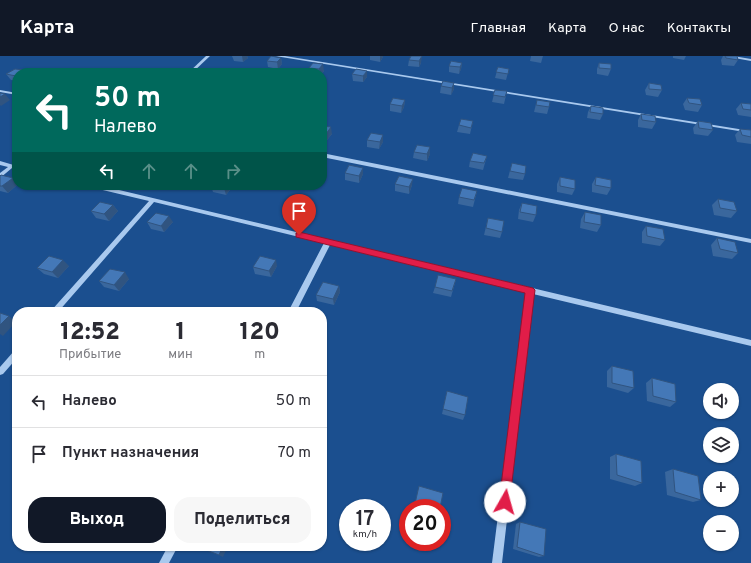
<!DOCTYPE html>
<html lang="ru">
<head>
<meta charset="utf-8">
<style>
  :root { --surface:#fff; --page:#f7f7f7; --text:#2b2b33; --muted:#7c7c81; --line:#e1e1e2; --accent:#111827 }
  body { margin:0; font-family:Overpass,sans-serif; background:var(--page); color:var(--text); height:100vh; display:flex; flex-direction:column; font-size:15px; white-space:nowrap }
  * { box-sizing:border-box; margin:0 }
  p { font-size:13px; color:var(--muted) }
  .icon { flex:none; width:22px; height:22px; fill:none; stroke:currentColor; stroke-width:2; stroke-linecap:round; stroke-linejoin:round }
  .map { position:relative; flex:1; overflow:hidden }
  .details { position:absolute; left:12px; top:251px; width:315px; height:244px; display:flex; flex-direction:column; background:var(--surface); border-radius:16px; box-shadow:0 1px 3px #0004 }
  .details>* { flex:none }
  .guide { position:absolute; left:12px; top:12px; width:315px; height:122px; border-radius:16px; box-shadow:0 1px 3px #0004; background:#00695c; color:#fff; overflow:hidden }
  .tools { position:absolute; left:703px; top:327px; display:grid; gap:8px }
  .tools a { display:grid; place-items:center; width:36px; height:36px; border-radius:50%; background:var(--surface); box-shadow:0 1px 3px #0004; font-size:20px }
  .speed { position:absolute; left:339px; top:443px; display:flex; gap:8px; font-size:20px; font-weight:700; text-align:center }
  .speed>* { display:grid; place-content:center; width:52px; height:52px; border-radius:50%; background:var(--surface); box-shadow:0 1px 3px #0004; line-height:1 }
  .speed small { font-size:10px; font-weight:400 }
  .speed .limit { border:6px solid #d22; background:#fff; color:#111 }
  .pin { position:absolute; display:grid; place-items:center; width:34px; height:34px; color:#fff; margin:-41px -17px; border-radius:50% 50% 50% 0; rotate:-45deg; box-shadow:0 0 4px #0007 }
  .pin .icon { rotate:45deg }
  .me { position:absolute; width:44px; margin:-22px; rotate:7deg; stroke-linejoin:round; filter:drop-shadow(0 0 3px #0008) }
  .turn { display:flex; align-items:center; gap:14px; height:84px; padding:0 16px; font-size:18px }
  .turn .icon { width:52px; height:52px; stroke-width:2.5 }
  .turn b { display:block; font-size:28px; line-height:34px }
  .lanes { display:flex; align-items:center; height:38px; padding:0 16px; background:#0003; justify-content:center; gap:20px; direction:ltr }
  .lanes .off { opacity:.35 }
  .eta { display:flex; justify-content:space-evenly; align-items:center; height:68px; text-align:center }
  .eta b { font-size:24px; font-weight:800; line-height:28px }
  .action { display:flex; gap:8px; margin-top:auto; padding:8px 16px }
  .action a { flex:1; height:46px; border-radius:16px; background:var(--accent); color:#fff; font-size:16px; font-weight:800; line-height:46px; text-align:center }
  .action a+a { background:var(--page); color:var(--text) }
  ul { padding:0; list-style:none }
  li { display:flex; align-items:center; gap:12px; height:52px; padding:0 16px; border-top:1px solid var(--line) }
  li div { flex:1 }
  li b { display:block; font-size:15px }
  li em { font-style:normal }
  header { display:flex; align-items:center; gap:24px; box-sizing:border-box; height:56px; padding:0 20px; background:var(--accent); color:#fff }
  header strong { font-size:19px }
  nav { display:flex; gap:22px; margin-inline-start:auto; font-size:14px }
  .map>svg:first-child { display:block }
</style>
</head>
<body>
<header>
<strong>Карта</strong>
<nav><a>Главная</a><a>Карта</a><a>О нас</a><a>Контакты</a></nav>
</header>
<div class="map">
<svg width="751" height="507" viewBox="0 0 751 507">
  <rect width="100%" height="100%" fill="#1b4f8f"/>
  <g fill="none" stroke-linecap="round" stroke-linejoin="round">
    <!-- minor -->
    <g fill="#a9c9ee" fill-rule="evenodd">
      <polygon points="206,0 210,0 192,17 188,17"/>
      <polygon points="275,0 285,0 751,75 751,77"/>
      <polygon points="723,0 733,0 751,3 751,5"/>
      <polygon points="0,34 17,37 17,39 0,36"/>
      <polygon points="322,97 751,183 751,187 322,101"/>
      <polygon points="0,105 17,110 17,114 12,112 0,122 0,117 8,111 0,109"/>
      <polygon points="87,129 98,129 751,284 751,290 533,238 502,507 492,507 526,236 330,189 296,256 288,256 324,187 154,146 58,256 50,256 149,145 90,131"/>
      <polygon points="17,294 17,302 3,318 0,319 0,311 14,295"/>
      <polygon points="168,490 178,490 169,507 159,507"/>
    </g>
  </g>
  <!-- wall -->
  <g fill="#3a679d">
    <polygon points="232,0 247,0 248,2 243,6 234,5"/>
    <polygon points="370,0 383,0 383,1 380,6 370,4"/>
    <polygon points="419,0 421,7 419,11 408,10 409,4"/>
    <polygon points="531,0 543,0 541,7 530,5"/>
    <polygon points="673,0 686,0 684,4 673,2"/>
    <polygon points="723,0 737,0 738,4 734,10 722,9 721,4"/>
    <polygon points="281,2 282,8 278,13 268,11 267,5"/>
    <polygon points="313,7 324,15 322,17 310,17 309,12"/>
    <polygon points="462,7 461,13 459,18 449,16 449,10"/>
    <polygon points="599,7 611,13 608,20 597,18 597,13"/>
    <polygon points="498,11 509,13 506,24 495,22"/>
    <polygon points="367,15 367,21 363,26 353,25 352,18"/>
    <polygon points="17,17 17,25 11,24 6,18"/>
    <polygon points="443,25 454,33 451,39 440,37 441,30"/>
    <polygon points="649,27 662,34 658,41 646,39 645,34"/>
    <polygon points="495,34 507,35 504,48 492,46"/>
    <polygon points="687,42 702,49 698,56 685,54 683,48"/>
    <polygon points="405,44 404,51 401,57 390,55 390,48"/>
    <polygon points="537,44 549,51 547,58 534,56"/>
    <polygon points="741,47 751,48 751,61 738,59 736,53"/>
    <polygon points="591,50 603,58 600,64 587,62 588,56"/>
    <polygon points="641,58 656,66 652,73 638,71 638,64"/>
    <polygon points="473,65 470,78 457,76 459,69"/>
    <polygon points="698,65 713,74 708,80 694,78 693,72"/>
    <polygon points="322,70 332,78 327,84 322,84"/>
    <polygon points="740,73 751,74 751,88 737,86 735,79"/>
    <polygon points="367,84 383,86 379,93 367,91"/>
    <polygon points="430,91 430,98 427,105 413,102 414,96"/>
    <polygon points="487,100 483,114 469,111 470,105"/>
    <polygon points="512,107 525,118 523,124 508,122"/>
    <polygon points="345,117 363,118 359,127 345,124"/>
    <polygon points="0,120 13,122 17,126 17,129 8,137 0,135"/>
    <polygon points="560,121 575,133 572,139 557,136 557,128"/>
    <polygon points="596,121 611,132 607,139 592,136 592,128"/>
    <polygon points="395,128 412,129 409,138 395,135"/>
    <polygon points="211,130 233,130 226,139 213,136"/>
    <polygon points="477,135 473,151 458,148 459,141"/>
    <polygon points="718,143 737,155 731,162 714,159 712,149"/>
    <polygon points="522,147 536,159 533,166 518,163 519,154"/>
    <polygon points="113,149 118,155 109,165 96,162 91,155"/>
    <polygon points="585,156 601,169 597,176 580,172 581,163"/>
    <polygon points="488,162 502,176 500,182 484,179"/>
    <polygon points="147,166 173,166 164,176 151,173"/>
    <polygon points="646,170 665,184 660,190 642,187 642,176"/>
    <polygon points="717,182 738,197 732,203 713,200 711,189"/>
    <polygon points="69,210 58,222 44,218 37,212"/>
    <polygon points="277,210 271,221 255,218 253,211"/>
    <polygon points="129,223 119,235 104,231 99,225"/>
    <polygon points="456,223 451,241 433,237 435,231"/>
    <polygon points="339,230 340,236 334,249 317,245 316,239"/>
    <polygon points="612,310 634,332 628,337 607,331 607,315"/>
    <polygon points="652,322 676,346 670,351 647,345 646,327"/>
    <polygon points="447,335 465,359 463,364 442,358"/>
    <polygon points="616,398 642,427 635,430 610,423 610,401"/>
    <polygon points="673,413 701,444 693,446 667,439 665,416"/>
    <polygon points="520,466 544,500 539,501 513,493 516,468"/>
  </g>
  <!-- shaded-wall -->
  <g fill="#305480">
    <polygon points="242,0 247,0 248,2 243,6"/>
    <polygon points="380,0 383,0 383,1 380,6"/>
    <polygon points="422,0 421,7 419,11 419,5"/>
    <polygon points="281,2 282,8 278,13 277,6"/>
    <polygon points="462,7 461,13 459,18 460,11"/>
    <polygon points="323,8 324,15 322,17 320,17 319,13"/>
    <polygon points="24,14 25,17 20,17"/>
    <polygon points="367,15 367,21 363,26 363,20"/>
    <polygon points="454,27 454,33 451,39 452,32"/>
    <polygon points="5,38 10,44 1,50 0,49 0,41"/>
    <polygon points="405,44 404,51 401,57 402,50"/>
    <polygon points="331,71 332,78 327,84 326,78"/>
    <polygon points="383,79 383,86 379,93 380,86"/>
    <polygon points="430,91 430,98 427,105 427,98"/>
    <polygon points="363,112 363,118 359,127 359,120"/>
    <polygon points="13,122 17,126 17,129 8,137 2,130"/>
    <polygon points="413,123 412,129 409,138 409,131"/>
    <polygon points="227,129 232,129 233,130 226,139 224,132"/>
    <polygon points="113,149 118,155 109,165 104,158"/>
    <polygon points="169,160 173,166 164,176 161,170"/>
    <polygon points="63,204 69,210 58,222 52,216"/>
    <polygon points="276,204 277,210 271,221 269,215"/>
    <polygon points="125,216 129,223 119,235 114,229"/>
    <polygon points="339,230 340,236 334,249 333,243"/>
    <polygon points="9,260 16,266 3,280 0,278 0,269"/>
    <polygon points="223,490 228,490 223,501 219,499"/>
  </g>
  <!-- building -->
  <g fill="#4478b7" stroke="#305480">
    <polygon points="271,0 281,2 277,6 267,5"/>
    <polygon points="411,0 422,0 419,5 409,4"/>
    <polygon points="725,0 737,0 738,4 726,2"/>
    <polygon points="451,5 462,7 460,11 449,10"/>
    <polygon points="313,7 323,8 319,13 309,12"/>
    <polygon points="599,7 611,8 611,13 599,12"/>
    <polygon points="498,11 509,13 508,18 496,16"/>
    <polygon points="15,13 24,14 20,17 17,17 17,19 16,20 6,18"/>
    <polygon points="356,13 367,15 363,20 352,18"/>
    <polygon points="443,25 454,27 452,32 441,30"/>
    <polygon points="649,27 661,29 662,34 649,33"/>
    <polygon points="495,34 507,35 505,41 493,39"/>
    <polygon points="0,37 5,38 0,41"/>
    <polygon points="393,42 405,44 402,50 390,48"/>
    <polygon points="687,42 700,43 702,49 689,47"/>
    <polygon points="537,44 550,46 549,51 536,49"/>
    <polygon points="741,47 751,48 751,54 743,53"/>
    <polygon points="591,50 603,52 603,58 590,56"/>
    <polygon points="641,58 655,60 656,66 642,64"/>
    <polygon points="461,63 473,65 471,72 459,69"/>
    <polygon points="698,65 711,67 713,74 699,72"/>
    <polygon points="322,70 331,71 326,78 322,77"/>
    <polygon points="740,73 751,74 751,81 742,79"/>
    <polygon points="371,77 383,79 380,86 367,84"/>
    <polygon points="417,89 430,91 427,98 414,96"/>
    <polygon points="473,97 487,100 484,107 470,105"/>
    <polygon points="512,107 526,110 525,118 510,115"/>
    <polygon points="349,109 363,112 359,120 345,117"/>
    <polygon points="1,119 13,122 2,130 0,130 0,120"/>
    <polygon points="399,120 413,123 409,131 395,128"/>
    <polygon points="560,121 575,124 575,133 560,130"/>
    <polygon points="596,121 611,124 611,132 595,129"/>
    <polygon points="211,129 227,129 224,132 211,130"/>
    <polygon points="462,132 477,135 474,144 459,141"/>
    <polygon points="718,143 734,146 737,155 720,152"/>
    <polygon points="100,146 113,149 104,158 91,155"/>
    <polygon points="522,147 537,150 536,159 520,156"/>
    <polygon points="585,156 601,159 601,169 584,166"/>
    <polygon points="156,157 169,160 161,170 147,166"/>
    <polygon points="488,162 504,165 502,176 486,172"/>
    <polygon points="646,170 663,173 665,184 647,180"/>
    <polygon points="717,182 735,186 738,197 720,193"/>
    <polygon points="49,200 63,204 52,216 37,212"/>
    <polygon points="260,200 276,204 269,215 253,211"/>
    <polygon points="110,213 125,216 114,229 99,225"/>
    <polygon points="438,219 456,223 452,235 435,231"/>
    <polygon points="323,226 339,230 333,243 316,239"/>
    <polygon points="0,257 9,260 0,269"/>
    <polygon points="612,310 633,315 634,332 612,327"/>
    <polygon points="652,322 675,328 676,346 653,340"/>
    <polygon points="447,335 468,341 465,359 443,353"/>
    <polygon points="616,398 641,405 642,427 617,419"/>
    <polygon points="673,413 698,420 701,444 675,436"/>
    <polygon points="419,430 443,437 440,452 414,452"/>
    <polygon points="520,466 546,473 544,500 517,491"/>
    <polygon points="196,490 223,490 219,499"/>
  </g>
  <!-- route -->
  <polygon fill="#e11d48" stroke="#92132f" points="299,176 533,232 535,234 509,451 505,452 500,451 499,446 525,237 296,181 296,177"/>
</svg>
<div class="tools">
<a><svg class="icon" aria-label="sound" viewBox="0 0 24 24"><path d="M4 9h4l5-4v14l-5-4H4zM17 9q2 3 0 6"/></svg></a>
<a><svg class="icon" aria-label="layers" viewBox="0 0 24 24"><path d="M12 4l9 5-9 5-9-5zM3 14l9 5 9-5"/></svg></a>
<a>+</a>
<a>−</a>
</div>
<div class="speed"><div>17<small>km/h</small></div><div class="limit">20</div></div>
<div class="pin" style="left:299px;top:179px;background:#d93025"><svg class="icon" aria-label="arrive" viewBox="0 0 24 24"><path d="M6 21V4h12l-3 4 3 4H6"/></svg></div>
<svg class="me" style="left:505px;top:446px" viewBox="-20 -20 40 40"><circle r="19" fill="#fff"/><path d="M0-13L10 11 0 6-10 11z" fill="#e11d48"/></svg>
<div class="guide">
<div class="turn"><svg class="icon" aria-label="left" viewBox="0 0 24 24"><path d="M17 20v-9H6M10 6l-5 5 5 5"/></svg><div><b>50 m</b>Налево</div></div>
<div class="lanes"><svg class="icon" aria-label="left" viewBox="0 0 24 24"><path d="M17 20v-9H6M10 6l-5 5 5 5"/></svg><svg class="icon off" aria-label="ahead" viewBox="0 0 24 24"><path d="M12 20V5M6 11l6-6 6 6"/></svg><svg class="icon off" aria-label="ahead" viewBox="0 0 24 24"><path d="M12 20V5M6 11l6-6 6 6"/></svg><svg class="icon off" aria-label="right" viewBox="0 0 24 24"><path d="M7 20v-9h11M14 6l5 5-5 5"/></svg></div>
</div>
<section class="details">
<div class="eta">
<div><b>12:52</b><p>Прибытие</p></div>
<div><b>1</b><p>мин</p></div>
<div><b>120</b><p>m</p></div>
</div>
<ul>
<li><svg class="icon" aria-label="left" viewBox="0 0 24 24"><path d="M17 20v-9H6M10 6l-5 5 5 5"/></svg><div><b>Налево</b></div><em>50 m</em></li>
<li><svg class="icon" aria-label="arrive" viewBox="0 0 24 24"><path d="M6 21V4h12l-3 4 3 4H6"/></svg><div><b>Пункт назначения</b></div><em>70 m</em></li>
</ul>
<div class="action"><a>Выход</a><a>Поделиться</a></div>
</section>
</div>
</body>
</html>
